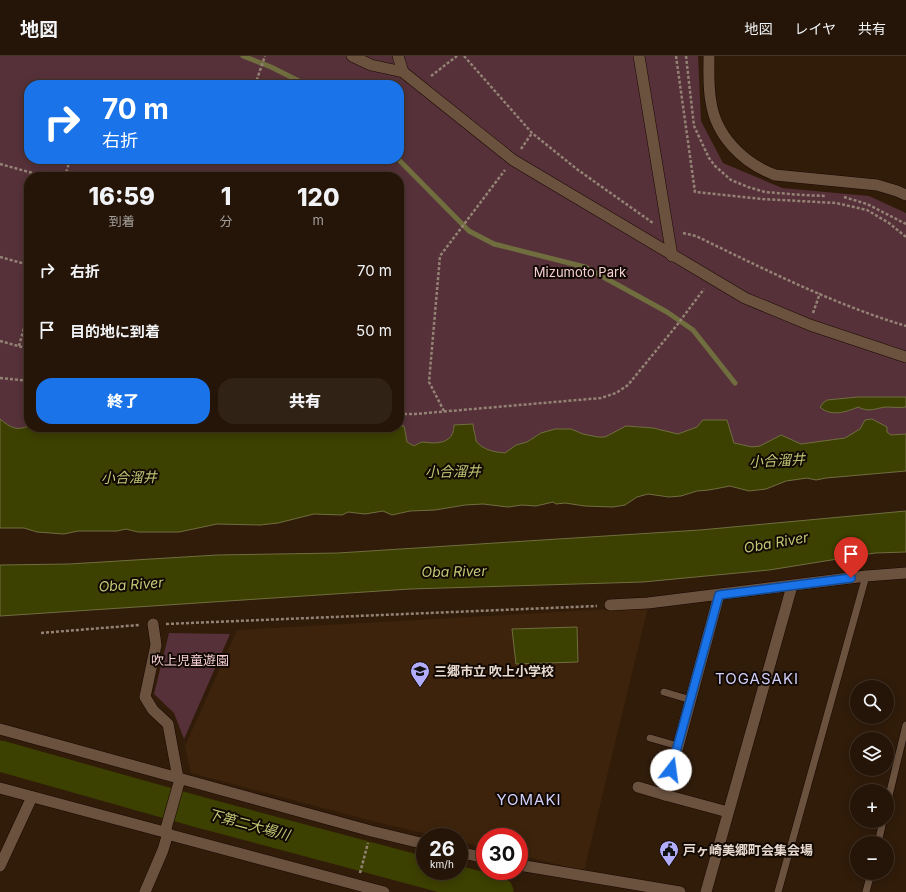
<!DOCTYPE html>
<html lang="ja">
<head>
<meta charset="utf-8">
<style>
  :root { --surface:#251508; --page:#312216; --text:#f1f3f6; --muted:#a39f9c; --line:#423429; --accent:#1a73e8 }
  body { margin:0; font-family:Inter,"Noto Sans JP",sans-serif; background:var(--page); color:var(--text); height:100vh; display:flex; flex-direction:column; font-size:15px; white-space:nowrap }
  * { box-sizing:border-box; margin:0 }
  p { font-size:13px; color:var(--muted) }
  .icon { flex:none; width:22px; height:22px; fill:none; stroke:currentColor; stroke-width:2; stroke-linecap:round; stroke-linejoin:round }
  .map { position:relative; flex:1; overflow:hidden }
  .drawer { position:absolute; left:24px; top:116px; width:380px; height:260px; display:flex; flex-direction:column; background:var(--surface); border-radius:16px; box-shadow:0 2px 10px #0003,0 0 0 1px var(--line) }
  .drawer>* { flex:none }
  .guide { position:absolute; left:24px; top:24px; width:380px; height:84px; border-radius:16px; box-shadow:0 2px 10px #0003,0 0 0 1px var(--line); background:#1a73e8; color:#fff; overflow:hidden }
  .buttons { position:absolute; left:850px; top:624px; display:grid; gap:8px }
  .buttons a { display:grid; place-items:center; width:44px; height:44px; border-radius:50%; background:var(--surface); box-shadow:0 2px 10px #0003,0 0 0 1px var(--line); font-size:20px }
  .speed { position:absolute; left:416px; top:772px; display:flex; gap:8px; font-size:20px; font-weight:700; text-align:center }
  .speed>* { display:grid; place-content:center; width:52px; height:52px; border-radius:50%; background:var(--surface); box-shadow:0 2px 10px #0003,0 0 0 1px var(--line); line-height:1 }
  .speed small { font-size:10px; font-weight:400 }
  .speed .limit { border:6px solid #d22; background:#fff; color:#111 }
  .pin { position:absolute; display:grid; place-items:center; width:34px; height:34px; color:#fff; margin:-41px -17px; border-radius:50% 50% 50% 0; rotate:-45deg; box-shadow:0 0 4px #0007 }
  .pin .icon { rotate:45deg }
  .me { position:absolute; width:44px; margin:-22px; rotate:15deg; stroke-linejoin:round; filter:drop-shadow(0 0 3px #0008) }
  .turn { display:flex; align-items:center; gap:14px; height:84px; padding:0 12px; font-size:18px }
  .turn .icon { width:52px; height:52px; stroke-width:2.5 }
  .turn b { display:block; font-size:28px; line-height:34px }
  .eta { display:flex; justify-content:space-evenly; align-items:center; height:68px; text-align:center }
  .eta b { font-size:24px; font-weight:800; line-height:28px }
  .primary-button { display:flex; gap:8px; margin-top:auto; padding:8px 12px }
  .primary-button a { flex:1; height:46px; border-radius:16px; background:var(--accent); color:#fff; font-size:16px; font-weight:800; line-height:46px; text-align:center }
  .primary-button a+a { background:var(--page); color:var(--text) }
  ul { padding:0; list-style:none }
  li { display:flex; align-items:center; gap:12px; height:60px; padding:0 12px }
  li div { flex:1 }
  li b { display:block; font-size:15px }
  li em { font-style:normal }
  header { display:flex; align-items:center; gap:24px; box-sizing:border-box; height:56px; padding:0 20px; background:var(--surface); border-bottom:1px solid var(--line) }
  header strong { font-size:19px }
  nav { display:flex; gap:22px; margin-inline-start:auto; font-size:14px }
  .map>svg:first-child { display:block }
</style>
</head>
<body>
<header>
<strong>地図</strong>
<nav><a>地図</a><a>レイヤ</a><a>共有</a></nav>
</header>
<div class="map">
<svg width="906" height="836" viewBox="0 0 906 836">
  <rect width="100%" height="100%" fill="#311c0a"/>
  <!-- built -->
  <polygon fill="#3d230b" points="648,551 584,815 519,799 519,781 485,781 485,792 459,785 459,781 440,781 376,766 191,717 185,690 237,574"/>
  <!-- green -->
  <g fill="#563139" fill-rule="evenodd">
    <path d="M0,0H698L701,65L723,107L782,132L869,140L906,157V392L634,399L139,391L0,376ZM29,29H399V103H29ZM29,121H399V371H29Z"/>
    <polygon points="169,577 230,578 184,683 174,657 154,638"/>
  </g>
  <!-- water -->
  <g fill="#3c4001" stroke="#706e3f">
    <path d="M858,341H906V351C899,352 893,351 886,351C875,352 870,357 858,351C847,356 830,361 820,351L823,347L827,344Z"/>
    <path d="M0,363C11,372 16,375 29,370H404L407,386L414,390C416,389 420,386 423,386C426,386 430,387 433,387C446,387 454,382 454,369L473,368C473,375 476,379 476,385C483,394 494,396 505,397L516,389L527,386L541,377L555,373H571L583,378L598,381H605L626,370L653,372L678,378L697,371L703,364H727L734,387L752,391L760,390L781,379L801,388L845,382L860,373L865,364L872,363L887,371V376L891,379L906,378V415L826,422L816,424L807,422L786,425L766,433L749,435L730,430L709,434L697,435L681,440L669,441L648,438L637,441L625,449L613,451L585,450L565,447L556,448L553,446L536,450L522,449L508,451L483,448L465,449L435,454L410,455L392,459L383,455L365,458L348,456L342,459L314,458L278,467L260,469L217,468L179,476H138L126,473L117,475H78L64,478L37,476L24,472H0Z"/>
    <polygon points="906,455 906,496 875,497 769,514 643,526 410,533 0,560 0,509 69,508 217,499 338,497 700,474"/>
    <polygon points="577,571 578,606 516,608 512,573"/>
  </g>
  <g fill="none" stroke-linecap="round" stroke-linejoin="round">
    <!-- stream -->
    <g stroke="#706e3f" stroke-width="5">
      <polyline points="243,0 271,11 307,29"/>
      <polyline points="398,103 469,175 494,188 585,211 667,256 693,274 735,327"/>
    </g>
    <!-- river -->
    <polyline stroke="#3c4001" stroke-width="31" points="0,700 199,756 498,836"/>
    <!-- service casing -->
    <g stroke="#180600" stroke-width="8">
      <g id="service">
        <polyline points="664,636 691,644"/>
        <polyline points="650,682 678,690"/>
        <polyline points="887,748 906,669"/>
        <polyline points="878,787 883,765"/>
        <polyline points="778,836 866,520"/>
        <polyline points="866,836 871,817"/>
      </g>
    </g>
    <!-- pedestrian casing -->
    <g stroke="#180600" stroke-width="12">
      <g id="pedestrian">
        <polyline points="352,0 371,9 403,16 513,104 745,242 810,269 906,301"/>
        <polyline points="398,0 403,16"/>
        <polyline points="639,0 672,200"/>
      </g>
    </g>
    <!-- minor casing -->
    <g stroke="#180600" stroke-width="12">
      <g id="minor">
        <polyline points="719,539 665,739 728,756"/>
        <polyline points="610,549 648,547 866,520 906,517"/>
        <polyline points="153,568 156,589 145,641 153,654 168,668 178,722"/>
        <polyline points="0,673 371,775 425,788"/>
        <polyline points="638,731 665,739"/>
        <polyline points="0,732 168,777 163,794 145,836"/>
        <polyline points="165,776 180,723"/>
        <polyline points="167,778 384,836"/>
        <polyline points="459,796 485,802"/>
        <polyline points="519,809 680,836"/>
        <polyline points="0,810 32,741"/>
        <polyline points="706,836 792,530"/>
      </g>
    </g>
    <!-- tertiary casing -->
    <g stroke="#180600" stroke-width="12">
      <path id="tertiary" d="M709,0C709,15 708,31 711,46C716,80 743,107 775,119L877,129L897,135L906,139"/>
    </g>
    <!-- path -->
    <g stroke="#948375" stroke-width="2.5" stroke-dasharray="3 2" stroke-linecap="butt">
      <polyline points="464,0 532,77 578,114 653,167"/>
      <polyline points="676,0 695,136 763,143 836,147 867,154 889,167 906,181"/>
      <polyline points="686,0 694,70 709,102 715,110 731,124 748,131 765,136 802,139 826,140"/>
      <polyline points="431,20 457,0"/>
      <polyline points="255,29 265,0"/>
      <polyline points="521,93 532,77"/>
      <polyline points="0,108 47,121"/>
      <polyline points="65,121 70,103"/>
      <polyline points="844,141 867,148 906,168"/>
      <path d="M683,177L696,180C764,213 833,248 906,270"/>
      <polyline points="0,201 29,209"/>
      <polyline points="813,257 820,237"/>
      <polyline points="0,285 29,293"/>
      <polyline points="19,290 29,254"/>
      <polyline points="0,322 29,325"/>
      <polyline points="444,355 429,326 440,200 505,114"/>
      <polyline points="399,358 415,358 601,342 616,337 628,329 677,269 704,233"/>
      <polyline points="166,568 597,550"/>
      <polyline points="41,577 139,569"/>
      <polyline points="360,817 368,787"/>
    </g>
    <!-- service -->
    <use href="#service" stroke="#6b523f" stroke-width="7"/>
    <!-- pedestrian -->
    <use href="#pedestrian" stroke="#6b523f" stroke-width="11"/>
    <!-- minor -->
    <use href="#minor" stroke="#6b523f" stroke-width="11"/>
    <!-- tertiary -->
    <use href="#tertiary" stroke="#6b523f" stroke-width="11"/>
  </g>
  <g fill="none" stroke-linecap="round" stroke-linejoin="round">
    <!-- route casing -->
    <g stroke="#114b97" stroke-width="10">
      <polyline id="route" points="671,714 719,539 851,522"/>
    </g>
    <!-- route -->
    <use href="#route" stroke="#1a73e8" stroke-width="7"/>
  </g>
  <!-- icons -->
  <defs>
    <g id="school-pin" transform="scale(1)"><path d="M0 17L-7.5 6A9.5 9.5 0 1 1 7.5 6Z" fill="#b1adfa" stroke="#120903"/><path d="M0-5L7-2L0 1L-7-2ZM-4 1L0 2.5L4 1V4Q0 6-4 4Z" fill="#111"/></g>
    <g id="civic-pin" transform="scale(1)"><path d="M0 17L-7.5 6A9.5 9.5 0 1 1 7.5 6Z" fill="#b1adfa" stroke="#120903"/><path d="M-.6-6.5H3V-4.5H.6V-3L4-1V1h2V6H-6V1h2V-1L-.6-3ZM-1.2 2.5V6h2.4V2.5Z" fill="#111"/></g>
  </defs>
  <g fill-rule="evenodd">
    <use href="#school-pin" x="420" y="615"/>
    <use href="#civic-pin" x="669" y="794"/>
  </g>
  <g text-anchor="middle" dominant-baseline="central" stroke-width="4" stroke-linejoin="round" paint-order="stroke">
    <!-- park labels -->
    <g font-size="13" fill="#f5cfd5" stroke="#120903">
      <text x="580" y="216">Mizumoto Park</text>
      <text x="190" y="604">吹上児童遊園</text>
    </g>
    <!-- poi labels -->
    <g font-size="13" font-weight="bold" fill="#e8dacf" stroke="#120903" text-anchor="start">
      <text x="434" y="615">三郷市立 吹上小学校</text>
      <text x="683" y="794">戸ヶ崎美郷町会集会場</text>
    </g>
    <!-- water labels -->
    <g font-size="14" font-style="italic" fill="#c0c975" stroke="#120903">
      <text transform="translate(777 404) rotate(-3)">小合溜井</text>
      <text transform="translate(453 415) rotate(-1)">小合溜井</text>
      <text transform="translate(129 421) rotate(-1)">小合溜井</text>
      <text transform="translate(776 486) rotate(-10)">Oba River</text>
      <text transform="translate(454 515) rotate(-1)">Oba River</text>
      <text transform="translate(131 528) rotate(-4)">Oba River</text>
      <text transform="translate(249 768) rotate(15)">下第二大場川</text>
    </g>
    <!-- quarter labels -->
    <g font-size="15" letter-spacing="1" fill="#d0cffb" stroke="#120903">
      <text x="757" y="622">TOGASAKI</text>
      <text x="529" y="743">YOMAKI</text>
    </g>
  </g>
</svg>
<div class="buttons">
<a><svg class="icon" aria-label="search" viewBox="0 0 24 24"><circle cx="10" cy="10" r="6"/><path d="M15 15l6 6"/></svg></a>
<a><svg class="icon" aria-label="layers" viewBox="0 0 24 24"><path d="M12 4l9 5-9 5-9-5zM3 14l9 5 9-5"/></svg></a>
<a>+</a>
<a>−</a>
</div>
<div class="speed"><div>26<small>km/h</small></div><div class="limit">30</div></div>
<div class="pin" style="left:851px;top:522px;background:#d93025"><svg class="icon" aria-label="arrive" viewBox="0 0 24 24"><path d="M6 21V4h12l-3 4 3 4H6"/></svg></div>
<svg class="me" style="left:671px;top:714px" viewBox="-20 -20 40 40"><circle r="19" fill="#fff"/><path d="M0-13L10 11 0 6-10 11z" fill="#1a73e8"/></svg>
<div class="guide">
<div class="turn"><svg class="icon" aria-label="right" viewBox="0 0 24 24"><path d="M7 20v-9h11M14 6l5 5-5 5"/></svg><div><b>70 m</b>右折</div></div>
</div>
<section class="drawer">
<div class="eta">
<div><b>16:59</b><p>到着</p></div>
<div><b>1</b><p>分</p></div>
<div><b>120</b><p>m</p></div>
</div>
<ul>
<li><svg class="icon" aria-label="right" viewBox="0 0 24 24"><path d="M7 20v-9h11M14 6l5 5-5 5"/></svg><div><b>右折</b></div><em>70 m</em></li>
<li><svg class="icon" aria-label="arrive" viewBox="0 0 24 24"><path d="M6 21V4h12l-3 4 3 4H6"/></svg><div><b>目的地に到着</b></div><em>50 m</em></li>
</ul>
<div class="primary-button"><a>終了</a><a>共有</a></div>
</section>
</div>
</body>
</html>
